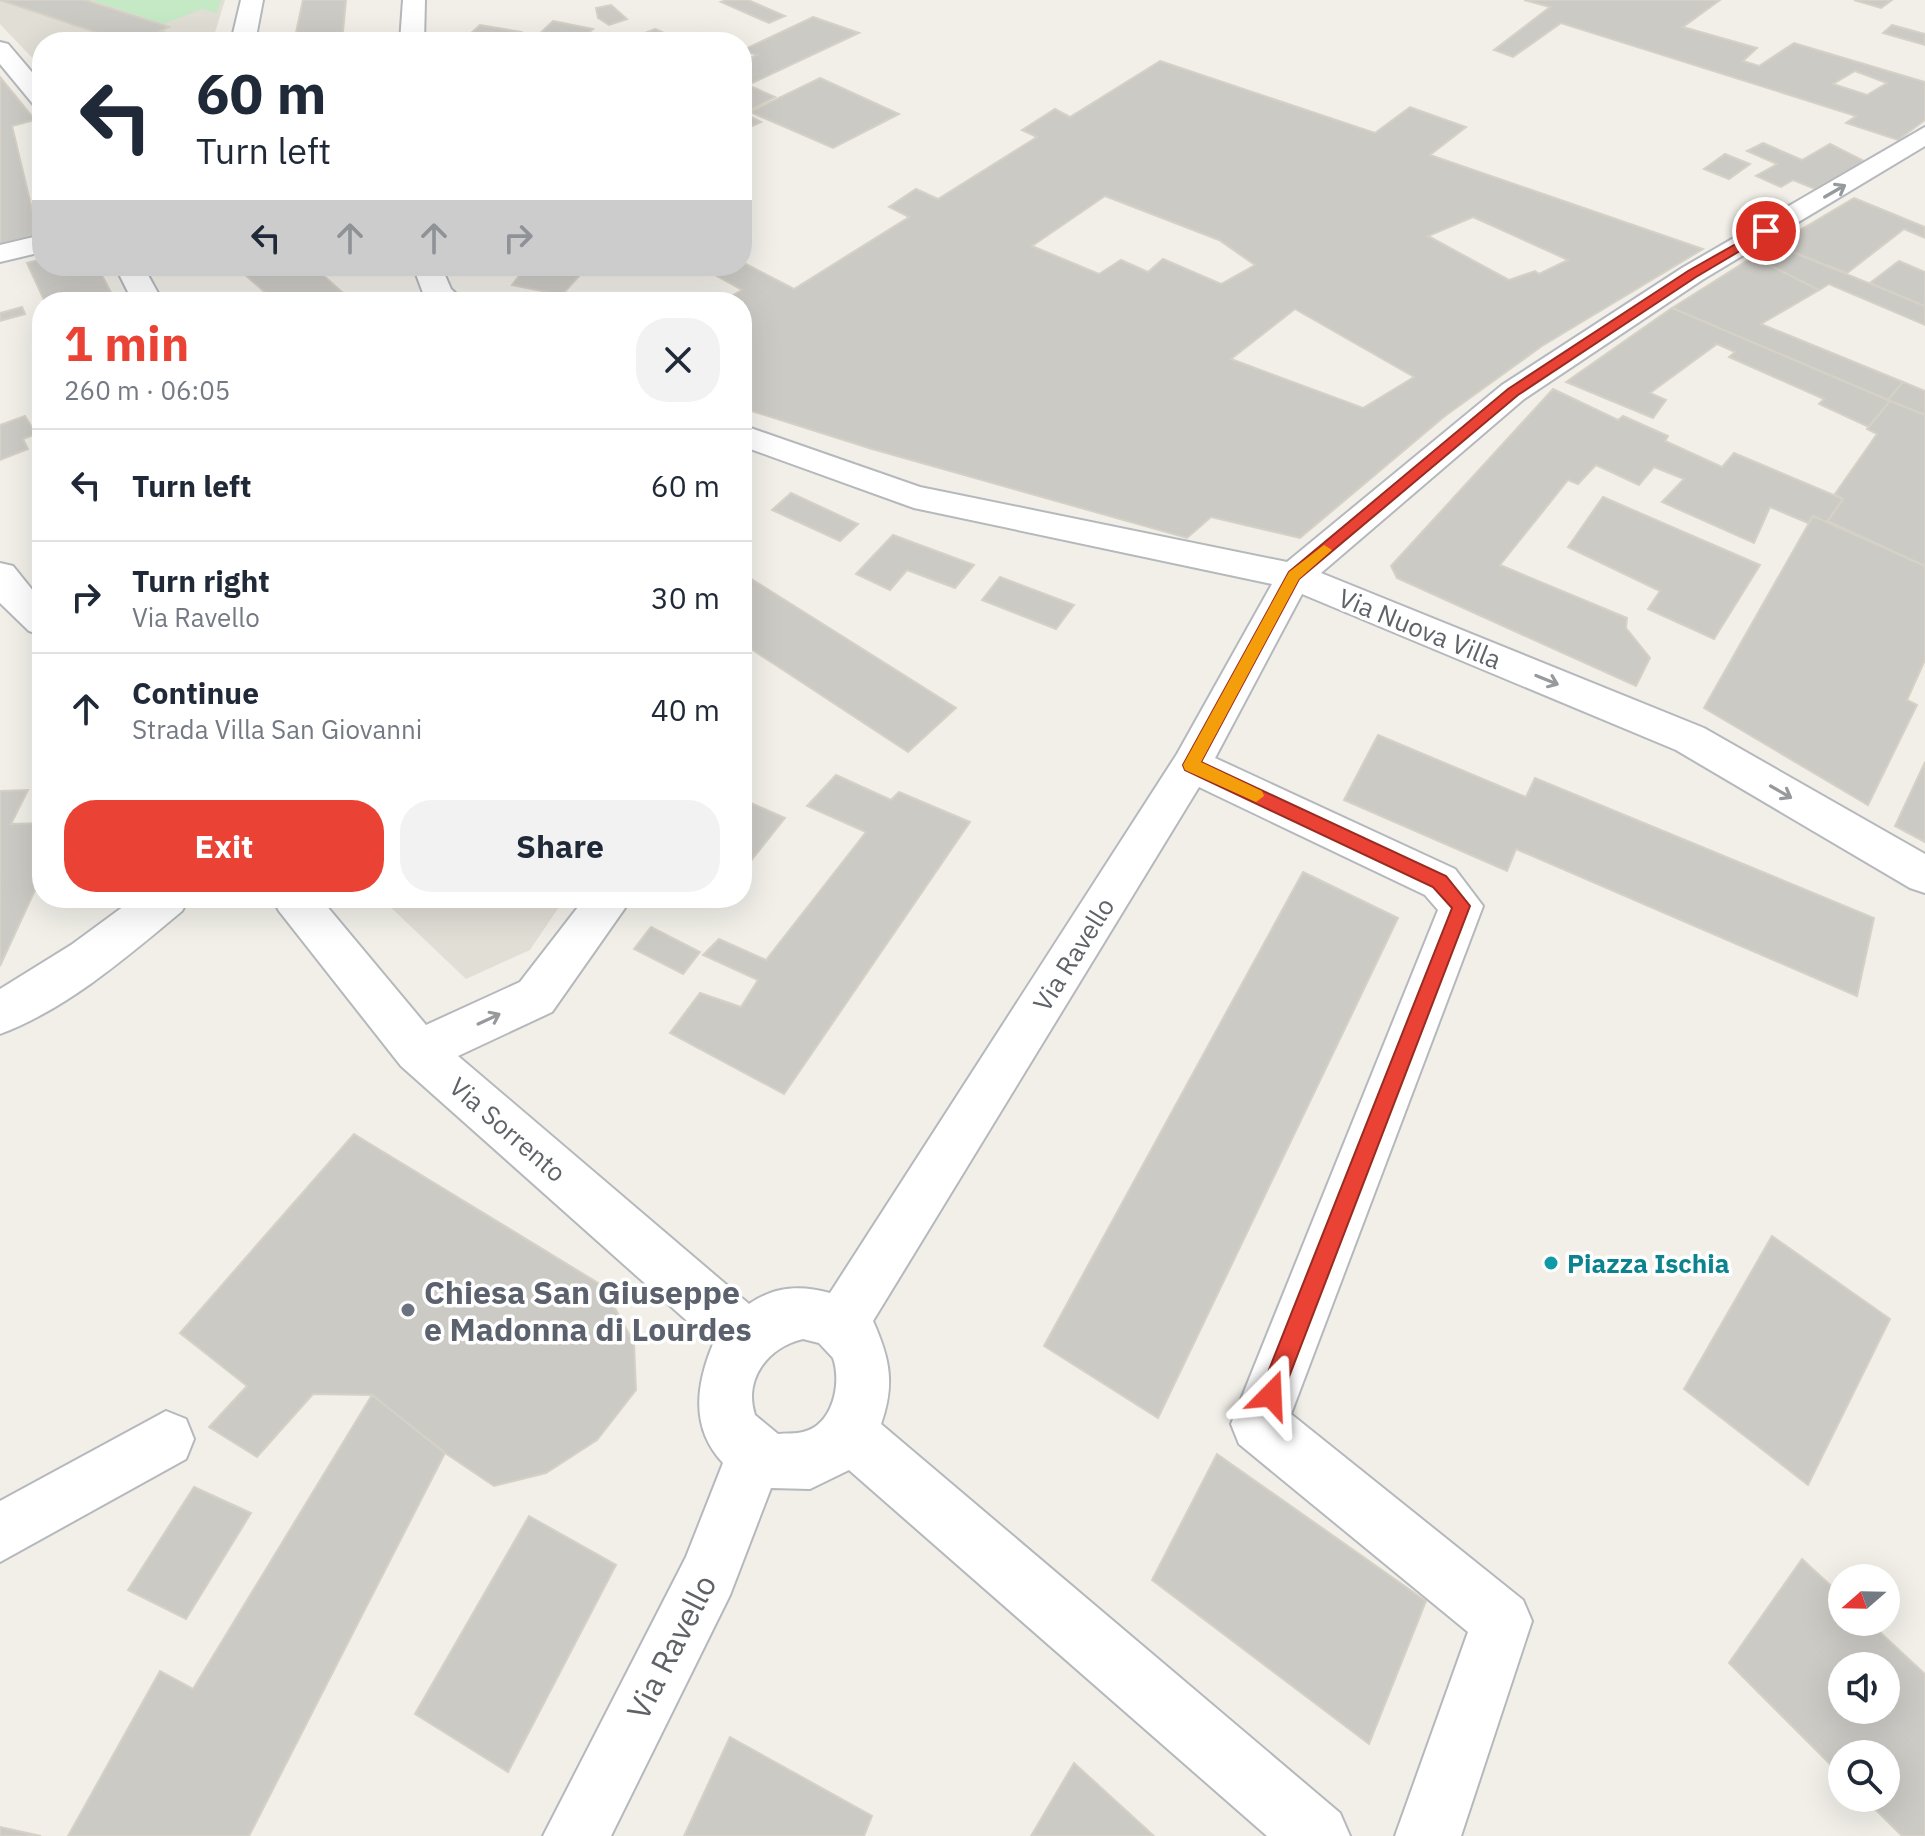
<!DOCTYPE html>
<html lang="en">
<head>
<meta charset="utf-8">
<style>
  :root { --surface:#fff; --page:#f2f2f3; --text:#1f2937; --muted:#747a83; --line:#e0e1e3; --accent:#ea4335 }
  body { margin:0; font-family:"IBM Plex Sans",sans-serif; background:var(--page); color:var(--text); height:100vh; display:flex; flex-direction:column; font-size:30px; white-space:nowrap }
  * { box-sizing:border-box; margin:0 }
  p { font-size:26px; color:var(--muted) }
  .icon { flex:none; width:44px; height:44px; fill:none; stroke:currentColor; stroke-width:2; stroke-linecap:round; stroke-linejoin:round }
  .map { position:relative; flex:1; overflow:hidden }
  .side { position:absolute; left:32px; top:292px; width:720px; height:616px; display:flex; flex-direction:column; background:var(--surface); border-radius:32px; box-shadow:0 8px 32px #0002 }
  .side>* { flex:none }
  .guide { position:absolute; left:32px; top:32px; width:720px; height:244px; border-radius:32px; box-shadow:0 8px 32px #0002; background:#fff; color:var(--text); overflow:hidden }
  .needle { width:52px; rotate:250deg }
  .controls { position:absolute; left:1828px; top:1564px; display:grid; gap:16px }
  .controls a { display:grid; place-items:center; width:72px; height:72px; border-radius:50%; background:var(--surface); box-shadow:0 8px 32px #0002; font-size:40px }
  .pin { position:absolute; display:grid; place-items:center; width:68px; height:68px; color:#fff; margin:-34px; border:4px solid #fff; border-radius:50%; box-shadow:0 2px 8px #0007 }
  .me { position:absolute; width:88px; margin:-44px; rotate:21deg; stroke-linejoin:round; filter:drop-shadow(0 0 6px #0008) }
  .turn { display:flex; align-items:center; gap:28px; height:168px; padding:0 32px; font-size:36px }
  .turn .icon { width:104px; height:104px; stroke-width:2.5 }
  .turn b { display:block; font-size:56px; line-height:68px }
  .lanes { display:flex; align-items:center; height:76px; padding:0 32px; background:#0003; justify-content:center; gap:40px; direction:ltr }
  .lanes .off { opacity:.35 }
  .round { display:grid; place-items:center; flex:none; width:84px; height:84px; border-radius:32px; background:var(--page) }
  .head { display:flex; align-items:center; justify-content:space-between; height:136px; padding:0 32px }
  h1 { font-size:48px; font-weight:700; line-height:60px; color:var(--accent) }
  .button { display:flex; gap:16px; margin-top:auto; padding:16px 32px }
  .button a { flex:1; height:92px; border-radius:32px; background:var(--accent); color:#fff; font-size:32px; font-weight:700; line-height:92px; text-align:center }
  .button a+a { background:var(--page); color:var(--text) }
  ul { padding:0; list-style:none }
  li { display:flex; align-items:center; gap:24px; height:112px; padding:0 32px; border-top:2px solid var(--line) }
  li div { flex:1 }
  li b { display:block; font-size:30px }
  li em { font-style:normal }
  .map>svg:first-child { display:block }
</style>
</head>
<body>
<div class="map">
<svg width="1925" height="1836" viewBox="0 0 1925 1836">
  <rect width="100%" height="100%" fill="#f1efe8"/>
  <!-- education -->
  <g fill="#e1ded6">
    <polygon points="0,0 225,0 213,39 206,42 42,42 42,68 0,24"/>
    <polygon points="381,898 565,898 530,950 466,979"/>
  </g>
  <!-- green -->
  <polygon fill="#c5e8c5" points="91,0 221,0 217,13 202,9 163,24"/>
  <!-- building -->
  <g fill="#cccac5" stroke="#d6d1c6" stroke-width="2" fill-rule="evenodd">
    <polygon points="0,0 85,0 169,27 160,31 195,42 125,42"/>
    <polygon points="303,0 346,0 342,42 294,42"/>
    <polygon points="727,0 748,0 785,16 769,23 721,2"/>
    <path d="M1524,0H1720L1683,27L1757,48L1743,61L1759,66L1794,43L1925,82V120L1898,140L1846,123L1856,116L1561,23L1513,57L1494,50L1550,7ZM1855,71L1887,83L1867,95L1833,84Z"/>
    <polygon points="1854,0 1892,0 1881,8"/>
    <polygon points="611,5 627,19 609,25 598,18 596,8"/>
    <polygon points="813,17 859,33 748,85 775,97 744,113 761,122 742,131 742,62 757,55 743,50"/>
    <polygon points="553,21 593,29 578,42 461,42 480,25 521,32 515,38 532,41"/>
    <polygon points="1892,25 1925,34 1925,45 1883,33"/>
    <polygon points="655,29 684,42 622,42"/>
    <path d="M1160,61L1375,133L1410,107L1466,127L1430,155L1703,249L1542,346L1445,416L1300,538L1211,517L1187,538L872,449L742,408V302L724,300L742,290L699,266H742V262L794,289L909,217L889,207L916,189L938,199L1037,137L1022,130L1055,109L1070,117ZM1105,196L1219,240L1255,265L1221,284L1163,259L1148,272L1121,260L1099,274L1032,246ZM1473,217L1568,260L1539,274L1535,271L1509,280L1428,236ZM1295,309L1414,377L1363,408L1231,359Z"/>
    <polygon points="0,77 35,120 12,126 38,234 0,244"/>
    <polygon points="820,78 899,114 833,148 750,112"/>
    <polygon points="1763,143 1802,160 1830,144 1864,161 1815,189 1793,180 1781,187 1756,176 1777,164 1747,151"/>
    <polygon points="1725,154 1750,164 1729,179 1704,169"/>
    <polygon points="1854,198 1925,227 1925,238 1904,229 1847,273 1775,245"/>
    <polygon points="1775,245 1925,306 1925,325 1829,284 1819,290 1753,257"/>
    <polygon points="1753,257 1819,290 1761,324 1903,382 1888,400 1672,308"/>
    <polygon points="42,259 42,266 97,266 116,302 45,302 27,263"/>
    <polygon points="1899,261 1925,272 1925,306 1870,283"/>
    <polygon points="235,266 313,266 353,302 276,302"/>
    <polygon points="512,266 588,266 562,295 512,285 525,268"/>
    <polygon points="22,307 25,314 0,321 0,313"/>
    <polygon points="1672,308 1888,400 1890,401 1869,427 1819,404 1824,399 1729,357 1735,352 1717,344 1650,393 1666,400 1653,418 1566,382"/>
    <polygon points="1903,382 1925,391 1925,415 1888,400"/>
    <polygon points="1553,389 1618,420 1623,416 1668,436 1665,441 1722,467 1734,453 1843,499 1826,523 1813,516 1808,523 1770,507 1754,543 1662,502 1684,479 1654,467 1639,485 1596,465 1578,484 1568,480 1500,565 1627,618 1626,628 1650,658 1636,686 1397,578 1391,566"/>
    <polygon points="1890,401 1925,415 1925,566 1828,521 1843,499 1835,494 1877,434 1867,429"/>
    <polygon points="25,416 36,434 23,439 28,449 0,460 0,425"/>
    <polygon points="791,493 858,524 840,541 772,510"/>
    <polygon points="1603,497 1760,565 1714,639 1648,609 1660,591 1568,547"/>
    <polygon points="1813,516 1925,566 1925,660 1907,700 1917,705 1868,805 1704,708"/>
    <polygon points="893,535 974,565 955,588 907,570 890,590 856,574"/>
    <polygon points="742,573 956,708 908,752 742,643"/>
    <polygon points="1000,577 1074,605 1056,629 982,600"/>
    <polygon points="1378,735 1526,797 1535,778 1874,918 1857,996 1516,849 1507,871 1344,800"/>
    <polygon points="1925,762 1925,842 1895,826"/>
    <polygon points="836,775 891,800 899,792 970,822 784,1094 670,1033 700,993 741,1007 758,980 703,955 719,939 766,960 866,832 807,806"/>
    <polygon points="28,790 11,824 42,823 42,875 0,966 0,791"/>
    <polygon points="742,799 785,818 742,872"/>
    <polygon points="1303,872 1398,918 1158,1418 1044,1346"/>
    <polygon points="651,927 700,952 683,974 634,949"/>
    <polygon points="354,1134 603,1286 634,1343 636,1390 597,1440 546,1473 494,1486 445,1453 372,1395 313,1394 257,1457 209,1427 247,1386 180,1333"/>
    <polygon points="1772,1236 1890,1319 1808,1485 1684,1389"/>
    <polygon points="372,1395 445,1453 249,1836 68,1836 160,1671 193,1689"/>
    <polygon points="1217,1454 1426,1601 1369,1744 1152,1580"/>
    <polygon points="194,1487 251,1513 186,1619 128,1590"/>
    <polygon points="529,1516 616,1565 508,1772 415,1714"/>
    <path d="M1802,1559L1842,1596V1622H1869L1925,1674V1836H1902L1864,1798H1886V1754H1842V1776L1729,1663ZM1842,1666H1886V1710H1842Z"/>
    <polygon points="730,1737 872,1816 864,1836 684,1836"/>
    <polygon points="1074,1763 1154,1836 1031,1836"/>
    <polygon points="0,1827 41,1836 0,1836"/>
  </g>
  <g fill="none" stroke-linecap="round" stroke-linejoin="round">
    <!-- minor casing -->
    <g stroke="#b5b8bc" stroke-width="4">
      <g id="minor">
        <polygon points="241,0 263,0 255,42 231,42"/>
        <polygon points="403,0 425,0 424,42 400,42"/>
        <polygon points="0,42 8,44 42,84 42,106 33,104 0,64"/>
        <path d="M1925,127V146L1702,280L1524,399L1321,573L1704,728L1925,854V893L1910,888L1676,750L1302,594L1215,758L1455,869L1483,906L1291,1414L1523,1600L1532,1621L1461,1836H1395L1468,1632L1239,1444L1231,1424L1438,910L1425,895L1199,787L873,1321C890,1359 895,1384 881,1424L1340,1813L1350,1836H1267L849,1470L810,1489L771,1488L730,1595L611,1836H543L686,1557L723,1463C690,1428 696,1385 713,1344L401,1066L279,911L272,898H320L426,1025L520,982L585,898H632L552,1012L458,1056L749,1304C775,1286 801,1285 830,1293L1177,754L1272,584L914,508L742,446V425L920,487L1287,562L1502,385L1682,268ZM803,1339L819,1343L833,1358C842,1383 833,1425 803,1432C796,1434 786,1433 778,1434L755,1415C743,1378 769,1347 803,1339Z"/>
        <polygon points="42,235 42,252 0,262 0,245"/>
        <polygon points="115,266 143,266 163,302 133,302"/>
        <polygon points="413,266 441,266 451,289 465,302 431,302 423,293"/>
        <polygon points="0,563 13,566 42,602 42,635 29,631 0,603"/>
        <path d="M135,898H189L182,911C128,956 67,1009 0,1034V989L71,945Z"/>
        <polygon points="166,1411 186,1419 194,1439 186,1459 0,1562 0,1501"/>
      </g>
    </g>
    <!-- minor -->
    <use href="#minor" fill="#fff" fill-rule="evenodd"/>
  </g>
  <!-- one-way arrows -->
  <defs><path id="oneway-shaft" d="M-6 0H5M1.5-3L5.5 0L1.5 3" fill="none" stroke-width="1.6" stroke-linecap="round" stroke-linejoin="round" transform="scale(2)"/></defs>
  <g stroke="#979a9d">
    <use href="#oneway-shaft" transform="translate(1835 191) rotate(-30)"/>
    <use href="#oneway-shaft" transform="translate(1547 680) rotate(22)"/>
    <use href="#oneway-shaft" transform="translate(1781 792) rotate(30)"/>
    <use href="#oneway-shaft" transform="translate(489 1019) rotate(-25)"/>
  </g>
  <!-- route -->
  <polygon fill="#ea4335" stroke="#982c22" stroke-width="2" points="1766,227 1770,233 1696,277 1518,395 1299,579 1201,762 1446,876 1470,906 1279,1403 1271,1406 1263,1403 1259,1395 1452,908 1433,887 1185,770 1183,765 1289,572 1508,389 1688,271"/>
  <!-- slow -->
  <polygon fill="#f59e0b" points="1324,545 1332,550 1299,579 1201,762 1262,791 1264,796 1256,802 1185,770 1183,765 1289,572"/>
  <!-- markers -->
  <circle fill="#0f9aa8" stroke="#fff" stroke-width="3" cx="1551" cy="1263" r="8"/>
  <circle fill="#6b7280" stroke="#fff" stroke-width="3" cx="408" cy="1310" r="8"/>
  <g text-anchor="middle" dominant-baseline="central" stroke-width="7" stroke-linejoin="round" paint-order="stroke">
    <!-- street labels -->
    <g font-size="26" fill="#5f6368" stroke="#fff">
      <text transform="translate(1420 628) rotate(22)">Via Nuova Villa</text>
      <text transform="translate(1073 954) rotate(-58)">Via Ravello</text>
      <text transform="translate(508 1129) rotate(41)">Via Sorrento</text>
    </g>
    <!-- culture labels -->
    <g font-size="26" font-weight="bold" fill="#0d838f" stroke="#fff" text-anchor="start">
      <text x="1567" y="1263">Piazza Ischia</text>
    </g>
    <!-- near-worship labels -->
    <g font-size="32" font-weight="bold" fill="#5b616d" stroke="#fff" text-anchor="start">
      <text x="424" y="1292">Chiesa San Giuseppe<tspan x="424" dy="37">e Madonna di Lourdes</tspan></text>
    </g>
    <!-- near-street labels -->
    <g font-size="32" fill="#5f6368" stroke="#fff">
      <text transform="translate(671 1647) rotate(-63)">Via Ravello</text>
    </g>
  </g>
</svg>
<div class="controls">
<a><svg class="needle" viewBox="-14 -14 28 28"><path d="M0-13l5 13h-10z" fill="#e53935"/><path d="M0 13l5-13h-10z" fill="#747a83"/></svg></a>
<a><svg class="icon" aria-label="sound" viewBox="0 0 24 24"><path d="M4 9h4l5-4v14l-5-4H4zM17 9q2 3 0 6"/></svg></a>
<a><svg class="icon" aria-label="search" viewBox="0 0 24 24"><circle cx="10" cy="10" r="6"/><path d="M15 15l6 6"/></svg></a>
</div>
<div class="pin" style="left:1766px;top:231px;background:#d93025"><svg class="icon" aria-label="arrive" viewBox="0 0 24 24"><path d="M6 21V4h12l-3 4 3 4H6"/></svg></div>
<svg class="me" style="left:1271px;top:1395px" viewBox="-20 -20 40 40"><path d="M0-17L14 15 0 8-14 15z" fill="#ea4335" stroke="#fff" stroke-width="4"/></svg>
<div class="guide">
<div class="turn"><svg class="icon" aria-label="left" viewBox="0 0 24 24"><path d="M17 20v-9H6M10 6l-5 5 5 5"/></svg><div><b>60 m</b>Turn left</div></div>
<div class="lanes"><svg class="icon" aria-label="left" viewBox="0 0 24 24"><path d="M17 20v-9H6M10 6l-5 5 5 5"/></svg><svg class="icon off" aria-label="ahead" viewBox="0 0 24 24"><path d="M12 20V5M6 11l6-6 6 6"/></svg><svg class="icon off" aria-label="ahead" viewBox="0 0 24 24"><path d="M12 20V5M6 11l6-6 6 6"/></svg><svg class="icon off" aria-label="right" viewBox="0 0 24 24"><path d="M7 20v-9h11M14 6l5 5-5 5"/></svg></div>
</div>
<section class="side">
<div class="head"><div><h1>1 min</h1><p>260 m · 06:05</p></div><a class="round"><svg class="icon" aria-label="close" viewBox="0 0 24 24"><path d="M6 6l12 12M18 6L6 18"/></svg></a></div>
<ul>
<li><svg class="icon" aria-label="left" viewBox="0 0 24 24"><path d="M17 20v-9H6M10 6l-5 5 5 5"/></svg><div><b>Turn left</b></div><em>60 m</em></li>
<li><svg class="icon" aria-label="right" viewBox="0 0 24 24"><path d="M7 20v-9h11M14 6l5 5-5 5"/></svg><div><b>Turn right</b><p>Via Ravello</p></div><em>30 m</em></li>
<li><svg class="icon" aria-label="ahead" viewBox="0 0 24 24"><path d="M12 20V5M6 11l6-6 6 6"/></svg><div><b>Continue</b><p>Strada Villa San Giovanni</p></div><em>40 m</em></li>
</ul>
<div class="button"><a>Exit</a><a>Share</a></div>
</section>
</div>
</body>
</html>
